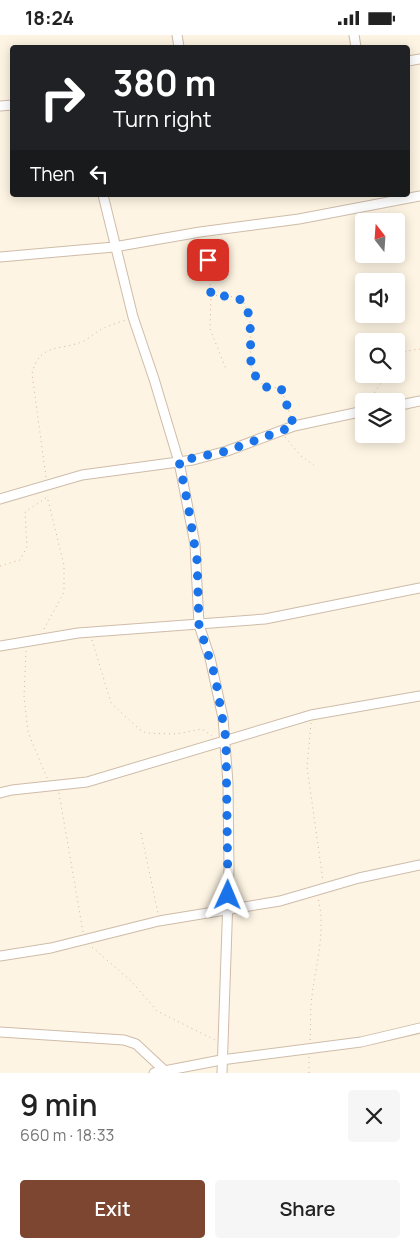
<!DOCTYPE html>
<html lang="en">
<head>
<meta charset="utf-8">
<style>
  :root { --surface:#fff; --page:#f6f6f6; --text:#222; --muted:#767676; --accent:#7d4631 }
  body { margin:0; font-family:Manrope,sans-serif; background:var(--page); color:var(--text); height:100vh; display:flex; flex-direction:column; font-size:19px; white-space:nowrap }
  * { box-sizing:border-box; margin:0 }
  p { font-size:16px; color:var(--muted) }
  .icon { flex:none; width:28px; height:28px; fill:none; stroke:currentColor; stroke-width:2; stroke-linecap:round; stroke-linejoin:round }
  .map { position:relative; height:1038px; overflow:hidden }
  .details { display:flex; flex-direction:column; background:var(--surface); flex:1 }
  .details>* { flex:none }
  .top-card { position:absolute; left:10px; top:10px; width:400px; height:152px; border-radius:5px; box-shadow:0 2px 12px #0003; background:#202124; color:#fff; overflow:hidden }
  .needle { width:32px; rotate:343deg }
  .tools { position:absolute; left:355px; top:178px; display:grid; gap:10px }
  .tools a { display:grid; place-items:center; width:50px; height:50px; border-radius:5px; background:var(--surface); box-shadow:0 2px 12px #0003; font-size:25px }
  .pin { position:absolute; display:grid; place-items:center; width:42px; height:42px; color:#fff; margin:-21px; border-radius:10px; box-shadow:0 2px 8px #0006 }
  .me { position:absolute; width:55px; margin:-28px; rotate:1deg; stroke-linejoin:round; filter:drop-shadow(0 0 4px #0008) }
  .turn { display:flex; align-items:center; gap:18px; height:105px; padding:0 20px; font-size:22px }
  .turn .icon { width:65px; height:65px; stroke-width:2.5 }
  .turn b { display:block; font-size:35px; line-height:42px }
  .then { display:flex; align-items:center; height:48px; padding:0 20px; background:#0003; gap:10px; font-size:19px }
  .round { display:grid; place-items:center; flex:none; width:52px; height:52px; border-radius:5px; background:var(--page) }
  .overview { display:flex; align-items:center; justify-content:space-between; height:85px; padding:0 20px }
  h1 { font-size:30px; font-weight:600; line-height:38px }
  .primary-button { display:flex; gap:10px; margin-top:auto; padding:10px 20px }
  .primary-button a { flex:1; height:58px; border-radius:5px; background:var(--accent); color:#fff; font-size:20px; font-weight:600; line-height:58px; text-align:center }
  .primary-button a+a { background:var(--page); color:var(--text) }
  .status { display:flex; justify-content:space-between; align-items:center; height:35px; padding:0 25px; background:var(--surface); direction:ltr }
  .status svg { height:14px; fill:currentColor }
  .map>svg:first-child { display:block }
</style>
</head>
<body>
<div class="status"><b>18:24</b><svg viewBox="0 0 49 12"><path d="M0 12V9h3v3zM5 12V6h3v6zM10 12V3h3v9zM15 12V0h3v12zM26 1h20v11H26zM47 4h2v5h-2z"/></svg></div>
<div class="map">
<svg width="420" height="1038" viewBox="0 0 420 1038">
  <rect width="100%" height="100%" fill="#fdf4e3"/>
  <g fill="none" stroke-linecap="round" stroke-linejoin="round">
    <!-- minor casing -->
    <g stroke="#cfbca9" stroke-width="11">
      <g id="minor">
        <polyline points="177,0 179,12"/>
        <polyline points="354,0 356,12"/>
        <polyline points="408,26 420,24"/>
        <polyline points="0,71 12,70"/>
        <polyline points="103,160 133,282 154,344 179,427 195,509 199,590 210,623 223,683 228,748 229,833 222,1038"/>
        <polyline points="0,222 114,212 200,197 299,184 420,161"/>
        <polyline points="396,371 420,366"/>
        <polyline points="0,464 82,440 193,425 227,416 294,391 364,376"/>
        <polyline points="0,611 78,598 265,584 420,553"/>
        <polyline points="0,758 12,755 87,747 311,680 420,661"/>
        <polyline points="0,921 51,913 159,886 280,866 359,843 420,830"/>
        <polyline points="0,997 124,1005 136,1009 165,1036"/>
        <polyline points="154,1038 221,1025 361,1007 420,993"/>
      </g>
    </g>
    <!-- path -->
    <g stroke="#d8b79c" stroke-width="1" stroke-dasharray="1 4" stroke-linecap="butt">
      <polyline points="203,205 208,225 211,260 210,294 226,334"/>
      <polyline points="211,260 235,262 243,266 250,282 251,331 253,338 265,352 281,353 291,383"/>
      <polyline points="396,322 407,316 420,314"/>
      <polyline points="369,366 387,339"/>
      <polyline points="285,402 301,421 314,430"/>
      <path d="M46,442L32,339C39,307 62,316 84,306C91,302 97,296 104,293C111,290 119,287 126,285"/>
      <polyline points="0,531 20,525 27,512 25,477 46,463"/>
      <polyline points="44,594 64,557 64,530 47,461"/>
      <polyline points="92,605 111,668 139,694 146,698 176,699 202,694 212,701"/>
      <polyline points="26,616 24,661 28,697 47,743"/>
      <polyline points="311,688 307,732 323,846"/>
      <polyline points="59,758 83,897"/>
      <polyline points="141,798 158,878"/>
      <polyline points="92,912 131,946 157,976 215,1005"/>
      <path d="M310,1005C311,993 310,982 311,970C314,934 327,899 318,863"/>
      <polyline points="309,1038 309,1021"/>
    </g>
    <!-- minor -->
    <use href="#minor" stroke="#fff" stroke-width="9"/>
  </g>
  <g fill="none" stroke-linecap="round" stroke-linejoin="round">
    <!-- route -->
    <polyline stroke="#1a73e8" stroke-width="9" stroke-dasharray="0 16.2" points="208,225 211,260 235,262 243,266 250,282 251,331 253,338 265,352 281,353 294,391 227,416 179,426 188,470 197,525 199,590 215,641 226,704 228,860"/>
  </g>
</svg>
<div class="tools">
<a><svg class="needle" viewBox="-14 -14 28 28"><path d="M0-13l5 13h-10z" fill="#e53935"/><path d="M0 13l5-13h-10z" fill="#767676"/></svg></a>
<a><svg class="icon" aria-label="sound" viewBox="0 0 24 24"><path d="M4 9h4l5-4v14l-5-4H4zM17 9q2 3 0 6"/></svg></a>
<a><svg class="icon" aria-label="search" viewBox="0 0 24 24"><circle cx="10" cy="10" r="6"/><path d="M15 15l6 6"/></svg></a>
<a><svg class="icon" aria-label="layers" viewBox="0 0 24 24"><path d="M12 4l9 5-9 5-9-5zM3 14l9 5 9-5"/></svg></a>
</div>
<div class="pin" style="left:208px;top:225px;background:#d93025"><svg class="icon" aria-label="arrive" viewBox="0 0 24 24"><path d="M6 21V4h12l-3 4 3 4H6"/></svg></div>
<svg class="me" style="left:228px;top:860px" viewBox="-20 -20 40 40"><path d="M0-17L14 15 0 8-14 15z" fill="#1a73e8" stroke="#fff" stroke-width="4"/></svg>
<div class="top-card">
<div class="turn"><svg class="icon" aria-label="right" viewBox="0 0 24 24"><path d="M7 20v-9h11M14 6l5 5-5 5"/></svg><div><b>380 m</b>Turn right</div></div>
<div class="then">Then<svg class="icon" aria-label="left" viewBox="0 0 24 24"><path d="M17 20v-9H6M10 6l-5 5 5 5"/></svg></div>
</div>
</div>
<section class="details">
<div class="overview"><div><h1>9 min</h1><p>660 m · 18:33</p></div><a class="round"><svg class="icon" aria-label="close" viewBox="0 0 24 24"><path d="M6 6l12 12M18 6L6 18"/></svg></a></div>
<div class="primary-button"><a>Exit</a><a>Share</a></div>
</section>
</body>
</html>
